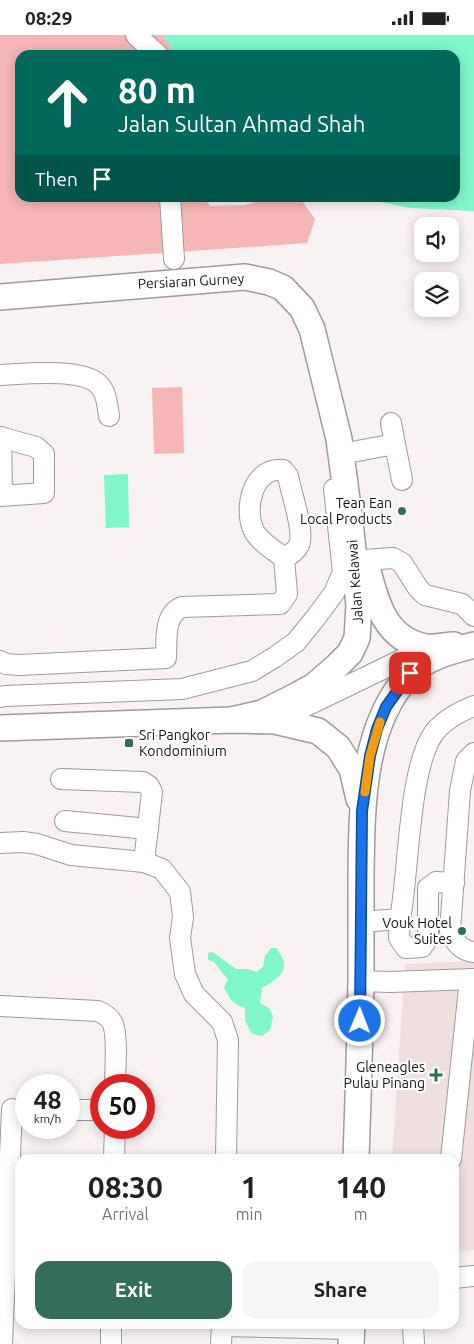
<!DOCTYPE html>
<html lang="en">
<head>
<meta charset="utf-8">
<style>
  :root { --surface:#fff; --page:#f6f6f6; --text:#222; --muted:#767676; --accent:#326e58 }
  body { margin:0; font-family:Ubuntu,sans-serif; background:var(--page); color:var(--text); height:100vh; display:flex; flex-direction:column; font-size:19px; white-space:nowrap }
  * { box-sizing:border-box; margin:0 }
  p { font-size:16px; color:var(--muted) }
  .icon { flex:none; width:28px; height:28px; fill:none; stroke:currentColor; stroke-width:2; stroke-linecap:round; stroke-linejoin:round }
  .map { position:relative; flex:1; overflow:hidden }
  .details { position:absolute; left:15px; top:1119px; width:444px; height:175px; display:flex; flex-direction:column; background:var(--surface); border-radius:15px; box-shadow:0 2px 12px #0003 }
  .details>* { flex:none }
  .guide { position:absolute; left:15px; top:15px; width:445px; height:152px; border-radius:15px; box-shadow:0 2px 12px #0003; background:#00695c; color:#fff; overflow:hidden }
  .fabs { position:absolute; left:414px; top:182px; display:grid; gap:10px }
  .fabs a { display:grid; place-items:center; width:45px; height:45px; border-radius:10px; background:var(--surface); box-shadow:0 2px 12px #0003; font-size:25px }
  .speed { position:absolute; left:15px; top:1039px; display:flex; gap:10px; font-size:25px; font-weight:700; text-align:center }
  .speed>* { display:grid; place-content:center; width:65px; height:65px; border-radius:50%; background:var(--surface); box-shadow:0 2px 12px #0003; line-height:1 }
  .speed small { font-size:12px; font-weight:400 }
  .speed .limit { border:8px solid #d22; background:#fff; color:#111 }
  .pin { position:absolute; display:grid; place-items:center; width:42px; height:42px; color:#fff; margin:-21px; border-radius:10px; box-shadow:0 2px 8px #0006 }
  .me { position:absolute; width:55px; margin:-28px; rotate:1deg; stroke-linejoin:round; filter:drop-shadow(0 0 4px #0008) }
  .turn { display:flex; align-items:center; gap:18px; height:105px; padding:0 20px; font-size:22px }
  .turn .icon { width:65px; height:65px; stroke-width:2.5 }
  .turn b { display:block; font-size:35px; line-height:42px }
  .then { display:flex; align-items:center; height:48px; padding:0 20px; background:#0003; gap:10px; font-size:19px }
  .eta { display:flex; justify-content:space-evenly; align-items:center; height:85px; text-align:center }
  .eta b { font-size:30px; font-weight:700; line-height:35px }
  .primary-button { display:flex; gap:10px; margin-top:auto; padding:10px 20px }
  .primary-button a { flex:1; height:58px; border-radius:15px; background:var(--accent); color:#fff; font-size:20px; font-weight:700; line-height:58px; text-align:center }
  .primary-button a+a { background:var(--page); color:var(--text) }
  .status { display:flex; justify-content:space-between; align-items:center; height:35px; padding:0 25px; background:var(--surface); direction:ltr }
  .status svg { height:14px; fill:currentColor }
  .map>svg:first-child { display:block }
</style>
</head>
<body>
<div class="status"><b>08:29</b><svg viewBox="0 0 49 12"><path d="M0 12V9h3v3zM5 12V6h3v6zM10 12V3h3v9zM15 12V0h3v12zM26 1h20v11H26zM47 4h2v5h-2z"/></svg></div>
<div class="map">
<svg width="474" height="1309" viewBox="0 0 474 1309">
  <rect width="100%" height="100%" fill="#f8f2f2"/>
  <!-- built -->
  <polygon fill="#efe0df" points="474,926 474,1215 454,1217 454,1124 392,1124 405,929"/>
  <!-- green -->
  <g fill="#f5b6b5">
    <polygon points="0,0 163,0 177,20 20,20 20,162 204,162 210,171 245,170 268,163 296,163 303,167 315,184 307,208 0,229"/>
    <polygon points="182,352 184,418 154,419 152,353"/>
  </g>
  <!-- water -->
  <g fill="#80f6cb">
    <polygon points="163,0 474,0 474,176 410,173 362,163 455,162 455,20 177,20"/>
    <polygon points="128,439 129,492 106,493 104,440"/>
    <path d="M271,913H277C278,917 283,923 284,927C286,940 271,948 262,953L260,968L269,973L273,981L270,995L262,1001L252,999L245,986V973C233,969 229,964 224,952L228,945L214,927L208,925V918L213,917L236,934H248L256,937L263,932L265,921Z"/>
  </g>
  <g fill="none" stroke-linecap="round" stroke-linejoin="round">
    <!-- minor casing -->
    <g stroke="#a09b9b" stroke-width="22">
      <g id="minor">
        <polyline points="136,0 158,20"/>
        <polyline points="170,162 174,224"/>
        <path d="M0,340C24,339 79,333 97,348C107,356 107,370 109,381"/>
        <polyline points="0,402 36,412 44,419 44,458 0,461"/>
        <polyline points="1,402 2,460"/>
        <polyline points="395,409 402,445"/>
        <polyline points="341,419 395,409 391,388"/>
        <polyline points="364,525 393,523 402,528 418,553 425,560 462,569 474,581"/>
        <path d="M0,626L6,629L19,630L166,623C167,606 163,580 182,572L280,569L287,559L284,523C290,520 296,516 299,510C305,496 291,458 288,441L283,435C253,432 244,472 253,494C258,506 274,515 284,523"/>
        <polyline points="0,662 5,661 182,654 252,636 275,622 296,607 317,581 334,558 343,537 334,454"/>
        <polyline points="275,686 428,612"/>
        <path d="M474,718L466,726L460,756L450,896C455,907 461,916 474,917"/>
        <polyline points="61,744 143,747 149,751 152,757 144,827"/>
        <polyline points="65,786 148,794"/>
        <polyline points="0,808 23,807 37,809 71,820 144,827 162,834 180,857 183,882 180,903 185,939 194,959 222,987 228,1005 226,1124"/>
        <path d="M454,848L436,847L428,853V903L422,912L406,913L399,903L400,884C409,840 408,723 438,693C448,683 461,676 474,671"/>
        <polyline points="361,887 400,884"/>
        <polyline points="361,946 390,947 474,944"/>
        <path d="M0,971L98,976C105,979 110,982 113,989C118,1003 115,1034 115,1050"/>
        <polyline points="69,1075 101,1075"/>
        <polyline points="114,1124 115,1092"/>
        <polyline points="451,1124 470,944"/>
        <polyline points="454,1243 474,1241"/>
        <polyline points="413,1289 414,1309"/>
        <polyline points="222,1291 352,1294"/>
        <polyline points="2,1309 12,1074"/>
        <polyline points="111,1309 111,1289"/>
        <polyline points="221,1309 222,1289"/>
      </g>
    </g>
    <!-- major casing -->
    <g stroke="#a09b9b" stroke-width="28">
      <g id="major">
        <polyline points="0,262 245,242 269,247 283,253 302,273 312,294 339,404 350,487 359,570 357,603 350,618 336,632 314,651 292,663 262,678 232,685"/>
        <path d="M366,529C376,565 383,604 426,612C435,613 445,610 454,610"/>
        <polyline points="0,693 232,685 275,686 318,696 338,712 352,734 359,764"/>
        <path d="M356,1124C358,1065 360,1005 361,946C361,911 361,876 361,840C362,774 361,691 410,639C426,622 452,616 474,610"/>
        <polyline points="351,1309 352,1289"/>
      </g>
    </g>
    <!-- minor -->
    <use href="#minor" stroke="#fff" stroke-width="20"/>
    <!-- major -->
    <use href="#major" stroke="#fff" stroke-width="25"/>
  </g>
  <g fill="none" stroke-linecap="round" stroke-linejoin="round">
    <!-- route casing -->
    <g stroke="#114b97" stroke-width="12">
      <polyline id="route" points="360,986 362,776 370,721 377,694 386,672 410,638"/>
    </g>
    <!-- route -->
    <use href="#route" stroke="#1a73e8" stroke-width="9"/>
    <!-- slow -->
    <polyline stroke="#f59e0b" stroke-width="9" points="365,757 370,721 380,687"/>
  </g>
  <!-- markers -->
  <g fill="#326e58" stroke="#fff" stroke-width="2">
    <circle cx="402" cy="476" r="5"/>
    <rect x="124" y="703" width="10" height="10" rx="2.5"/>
    <circle cx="462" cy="896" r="5"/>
    <path d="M433.5 1032.5h5v5h5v5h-5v5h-5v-5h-5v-5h5z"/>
  </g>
  <g text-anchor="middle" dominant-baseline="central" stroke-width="4" stroke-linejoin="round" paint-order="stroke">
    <!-- street labels -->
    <g font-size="14" fill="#151313" stroke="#fff">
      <text transform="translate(191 246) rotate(-3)">Persiaran Gurney</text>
      <text transform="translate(355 547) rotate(-94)">Jalan Kelawai</text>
    </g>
    <!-- poi labels -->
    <g font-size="14" fill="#151313" stroke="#fff" text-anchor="end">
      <text x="392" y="468">Tean Ean<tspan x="392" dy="16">Local Products</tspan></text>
      <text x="139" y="700" text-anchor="start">Sri Pangkor<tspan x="139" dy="16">Kondominium</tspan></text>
      <text x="452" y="888">Vouk Hotel<tspan x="452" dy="16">Suites</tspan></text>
      <text x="425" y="1032">Gleneagles<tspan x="425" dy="16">Pulau Pinang</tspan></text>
    </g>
  </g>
</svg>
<div class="fabs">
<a><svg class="icon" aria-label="sound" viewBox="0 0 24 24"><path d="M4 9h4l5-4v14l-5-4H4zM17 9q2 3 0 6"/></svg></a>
<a><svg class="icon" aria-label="layers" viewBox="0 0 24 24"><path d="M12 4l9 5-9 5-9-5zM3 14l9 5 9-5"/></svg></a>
</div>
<div class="speed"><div>48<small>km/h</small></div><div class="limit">50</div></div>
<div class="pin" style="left:410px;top:638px;background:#d93025"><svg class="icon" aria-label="arrive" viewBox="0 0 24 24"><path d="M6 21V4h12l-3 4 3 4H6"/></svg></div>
<svg class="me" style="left:360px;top:986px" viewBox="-20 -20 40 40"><circle r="17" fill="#1a73e8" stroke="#fff" stroke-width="3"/><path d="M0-11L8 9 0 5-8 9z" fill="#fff"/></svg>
<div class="guide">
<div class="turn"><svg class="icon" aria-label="ahead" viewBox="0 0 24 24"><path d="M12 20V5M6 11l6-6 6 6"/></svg><div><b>80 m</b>Jalan Sultan Ahmad Shah</div></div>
<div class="then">Then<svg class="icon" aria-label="arrive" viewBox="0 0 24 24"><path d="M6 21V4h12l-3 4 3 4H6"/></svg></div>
</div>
<section class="details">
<div class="eta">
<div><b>08:30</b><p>Arrival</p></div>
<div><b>1</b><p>min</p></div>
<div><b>140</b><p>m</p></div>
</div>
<div class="primary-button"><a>Exit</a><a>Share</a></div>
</section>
</div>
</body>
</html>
